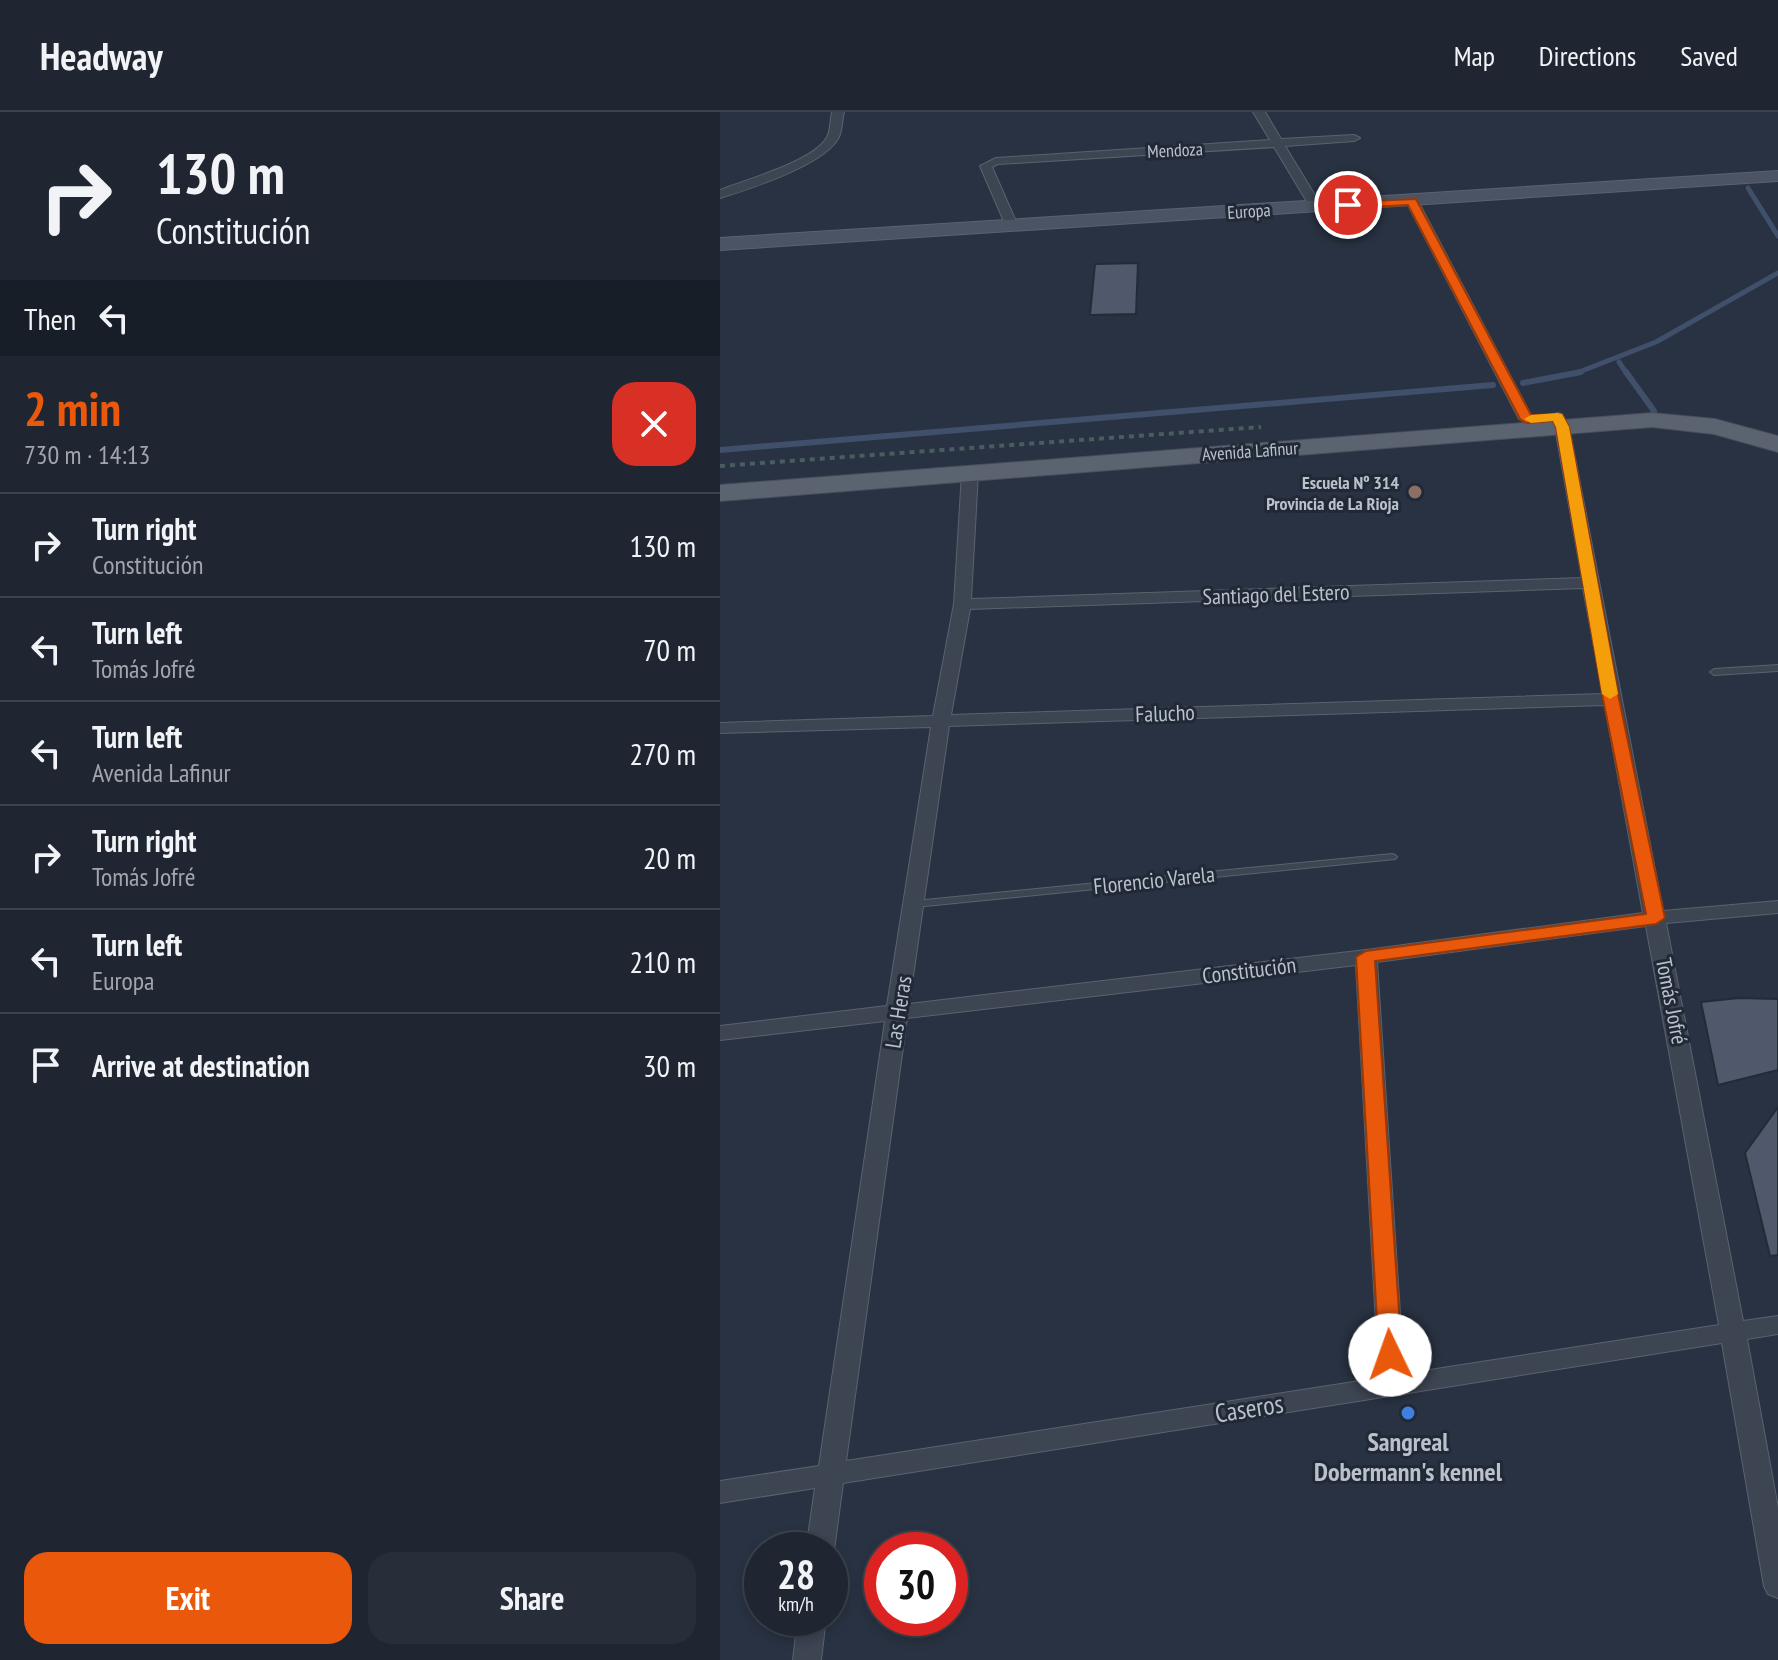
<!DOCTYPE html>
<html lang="en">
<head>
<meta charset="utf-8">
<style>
  :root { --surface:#1f2632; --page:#272e3a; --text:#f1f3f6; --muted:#a1a5ac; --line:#3c434d; --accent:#ea580c }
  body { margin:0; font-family:"PT Sans Narrow",sans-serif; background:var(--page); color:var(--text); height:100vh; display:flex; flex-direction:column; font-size:30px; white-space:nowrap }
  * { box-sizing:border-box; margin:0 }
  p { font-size:26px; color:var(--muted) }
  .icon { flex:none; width:44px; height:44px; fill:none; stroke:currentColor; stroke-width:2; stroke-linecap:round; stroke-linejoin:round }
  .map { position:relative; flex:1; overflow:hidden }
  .details { display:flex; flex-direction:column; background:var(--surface); width:720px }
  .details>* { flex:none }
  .banner { background:#1f2632; color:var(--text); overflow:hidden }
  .speed { position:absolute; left:24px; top:1420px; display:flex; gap:16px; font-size:40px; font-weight:700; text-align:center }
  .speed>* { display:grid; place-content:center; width:104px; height:104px; border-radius:50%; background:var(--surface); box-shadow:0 4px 12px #0003,0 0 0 2px var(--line); line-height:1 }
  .speed small { font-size:20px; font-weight:400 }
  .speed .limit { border:12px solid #d22; background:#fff; color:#111 }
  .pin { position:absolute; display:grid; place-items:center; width:68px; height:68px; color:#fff; margin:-34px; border:4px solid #fff; border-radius:50%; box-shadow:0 2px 8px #0007 }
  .me { position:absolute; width:88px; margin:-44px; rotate:357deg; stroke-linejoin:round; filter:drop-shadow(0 0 6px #0008) }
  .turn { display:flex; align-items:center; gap:28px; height:168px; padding:0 24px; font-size:36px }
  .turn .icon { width:104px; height:104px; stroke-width:2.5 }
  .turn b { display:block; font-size:56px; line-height:68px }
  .then { display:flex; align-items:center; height:76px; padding:0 24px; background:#0003; gap:16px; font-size:30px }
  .round { display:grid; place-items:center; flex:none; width:84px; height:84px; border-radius:24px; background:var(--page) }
  .overview { display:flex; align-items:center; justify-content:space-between; height:136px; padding:0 24px }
  h1 { font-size:48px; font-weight:700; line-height:60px; color:var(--accent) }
  .cta { display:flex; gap:16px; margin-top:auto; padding:16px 24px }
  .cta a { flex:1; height:92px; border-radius:24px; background:var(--accent); color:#fff; font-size:32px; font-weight:700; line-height:92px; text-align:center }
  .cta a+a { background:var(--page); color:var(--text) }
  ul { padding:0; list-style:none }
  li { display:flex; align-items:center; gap:24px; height:104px; padding:0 24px; border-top:2px solid var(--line) }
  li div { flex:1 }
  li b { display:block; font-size:30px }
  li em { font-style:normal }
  header { display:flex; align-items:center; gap:48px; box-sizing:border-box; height:112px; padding:0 40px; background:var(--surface); border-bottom:2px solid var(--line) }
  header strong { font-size:38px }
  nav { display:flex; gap:44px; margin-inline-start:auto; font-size:28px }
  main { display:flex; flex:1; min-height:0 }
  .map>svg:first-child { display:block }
</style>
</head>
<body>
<header>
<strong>Headway</strong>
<nav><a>Map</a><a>Directions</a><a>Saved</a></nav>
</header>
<main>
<section class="details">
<div class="banner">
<div class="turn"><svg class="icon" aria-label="right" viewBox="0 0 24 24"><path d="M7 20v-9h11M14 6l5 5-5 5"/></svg><div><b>130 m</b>Constitución</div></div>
<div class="then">Then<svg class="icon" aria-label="left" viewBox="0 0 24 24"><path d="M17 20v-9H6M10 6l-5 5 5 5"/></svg></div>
</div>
<div class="overview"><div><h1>2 min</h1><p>730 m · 14:13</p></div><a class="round" style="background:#d93025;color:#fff"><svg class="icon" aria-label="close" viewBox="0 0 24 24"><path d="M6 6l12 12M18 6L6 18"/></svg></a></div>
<ul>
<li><svg class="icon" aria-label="right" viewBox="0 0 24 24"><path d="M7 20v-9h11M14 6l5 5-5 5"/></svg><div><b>Turn right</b><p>Constitución</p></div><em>130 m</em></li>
<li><svg class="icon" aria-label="left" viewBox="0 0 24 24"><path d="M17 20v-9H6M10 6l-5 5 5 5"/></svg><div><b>Turn left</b><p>Tomás Jofré</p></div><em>70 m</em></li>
<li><svg class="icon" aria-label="left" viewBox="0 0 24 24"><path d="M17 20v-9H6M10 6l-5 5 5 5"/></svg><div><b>Turn left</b><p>Avenida Lafinur</p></div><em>270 m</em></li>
<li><svg class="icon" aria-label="right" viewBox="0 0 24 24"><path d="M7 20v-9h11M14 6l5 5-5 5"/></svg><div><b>Turn right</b><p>Tomás Jofré</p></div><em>20 m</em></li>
<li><svg class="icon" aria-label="left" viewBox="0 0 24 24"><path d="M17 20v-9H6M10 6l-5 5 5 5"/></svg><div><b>Turn left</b><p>Europa</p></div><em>210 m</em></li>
<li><svg class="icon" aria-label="arrive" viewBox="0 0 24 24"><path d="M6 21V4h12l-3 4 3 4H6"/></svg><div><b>Arrive at destination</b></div><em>30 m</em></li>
</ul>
<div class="cta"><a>Exit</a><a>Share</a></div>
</section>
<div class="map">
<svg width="1058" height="1548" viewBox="0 0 1058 1548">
  <rect width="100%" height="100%" fill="#293242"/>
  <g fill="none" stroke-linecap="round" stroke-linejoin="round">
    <!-- stream-far1 -->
    <g stroke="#404f6a" stroke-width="5">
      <polyline points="1028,76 1058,124"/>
      <polyline points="899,250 907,262"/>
      <polyline points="854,262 936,230 1058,161"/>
    </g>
    <!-- stream -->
    <g stroke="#404f6a" stroke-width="6">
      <polyline points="906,260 934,299"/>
      <polyline points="803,271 861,260"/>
      <polyline points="0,338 773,273"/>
    </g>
  </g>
  <!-- building -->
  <g fill="#4f596b" stroke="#232b39" stroke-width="2">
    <polygon points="418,151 416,202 370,203 375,152"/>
    <polygon points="1019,886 1058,887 1058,958 998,973 981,890"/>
    <polygon points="1058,995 1058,1143 1050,1144 1025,1041"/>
  </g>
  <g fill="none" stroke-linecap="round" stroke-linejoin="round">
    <!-- service casing -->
    <g stroke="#5b626f" stroke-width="2">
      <g id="service">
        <polygon points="1058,553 1058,559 994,563 990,560 994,557"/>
        <polygon points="672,742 675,743 677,745 675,747 195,795 190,792 195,789"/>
      </g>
    </g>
    <!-- minor casing -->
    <g stroke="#5b626f" stroke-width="2">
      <g id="minor">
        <path d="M112,0H124C122,8 122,18 119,25C105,53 29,77 0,86V78C25,68 95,49 107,25C111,18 110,8 112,0Z"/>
        <polygon points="533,0 545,0 561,27 634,23 640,26 634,29 565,34 602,95 600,98 592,98 554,35 278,52 272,55 298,114 292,118 286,114 260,54 276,46 550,28"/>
        <polygon points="688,86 698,89 813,307 811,310 806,311 799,307 686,89"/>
        <path d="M837,301L842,302L849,315L943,799L1058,789V801L946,811L1023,1209L1058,1204V1222L1027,1227L1058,1396V1486L1048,1482L1044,1474L1002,1231L123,1371L114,1438L110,1446V1438H86L95,1376L0,1391V1369L99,1354L165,909L0,928V914L167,894L211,615L0,621V611L213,604L234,492L242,361L250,356L258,361L251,487L862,466L835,315L830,305ZM863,476L883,582L231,603L250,497ZM885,593L923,801L646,838L189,892L229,614ZM926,814L999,1213L684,1262L657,850ZM636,853L659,1266L126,1349L187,906Z"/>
        <polygon points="78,1506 106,1506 101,1548 73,1548"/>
      </g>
    </g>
    <!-- secondary casing -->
    <g stroke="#5b626f" stroke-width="2">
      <polygon id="secondary" points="1058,59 1058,69 0,138 0,126"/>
    </g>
    <!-- primary casing -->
    <g stroke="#474d5b" stroke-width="2">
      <polygon id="primary" points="932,301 995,307 1058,324 1058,340 994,322 932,315 0,389 0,373"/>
    </g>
    <!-- path -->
    <polyline stroke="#495c60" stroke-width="4" stroke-dasharray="5 5" stroke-linecap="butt" points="0,354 541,315"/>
    <!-- service -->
    <use href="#service" fill="#3d4452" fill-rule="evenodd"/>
    <!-- minor -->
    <use href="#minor" fill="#3d4452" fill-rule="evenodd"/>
    <!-- secondary -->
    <use href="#secondary" fill="#4b5364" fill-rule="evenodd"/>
    <!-- primary -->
    <use href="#primary" fill="#5b6371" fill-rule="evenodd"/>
  </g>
  <!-- route -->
  <polygon fill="#ea580c" stroke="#983908" stroke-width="2" points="696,87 811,303 842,302 849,315 899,587 945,806 936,812 655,849 682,1243 678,1249 670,1252 662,1249 659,1243 636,845 646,839 926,802 883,587 836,315 833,309 806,311 800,307 688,93 628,96 622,93 628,90"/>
  <!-- slow -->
  <polygon fill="#f59e0b" points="837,301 842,302 849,315 898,582 890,587 882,582 836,315 833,309 811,311 804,307 811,303"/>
  <!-- markers -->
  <circle fill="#8d6e63" stroke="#212937" stroke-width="3" cx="695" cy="380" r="8"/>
  <circle fill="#3f7fe0" stroke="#212937" stroke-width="3" cx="688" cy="1301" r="8"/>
  <g text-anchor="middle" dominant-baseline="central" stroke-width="6" stroke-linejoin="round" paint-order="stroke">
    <!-- far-street labels -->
    <g font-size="18" fill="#bac0cc" stroke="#212937">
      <text transform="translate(455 38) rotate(-3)">Mendoza</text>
      <text transform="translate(529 99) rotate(-4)">Europa</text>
      <text transform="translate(530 339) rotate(-4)">Avenida Lafinur</text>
    </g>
    <!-- far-poi labels -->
    <g font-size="18" font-weight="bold" fill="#bac0cc" stroke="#212937" text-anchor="end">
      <text x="679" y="370">Escuela Nº 314<tspan x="679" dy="21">Provincia de La Rioja</tspan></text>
    </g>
    <!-- street labels -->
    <g font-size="22" fill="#bac0cc" stroke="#212937">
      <text transform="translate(556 482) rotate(-2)">Santiago del Estero</text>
      <text transform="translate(445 601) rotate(-2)">Falucho</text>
      <text transform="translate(434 768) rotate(-6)">Florencio Varela</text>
      <text transform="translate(529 858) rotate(-7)">Constitución</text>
      <text transform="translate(952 889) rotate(79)">Tomás Jofré</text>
      <text transform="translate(178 900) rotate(-81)">Las Heras</text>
    </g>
    <!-- near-street labels -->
    <g font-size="26" fill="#bac0cc" stroke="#212937">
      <text transform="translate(529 1296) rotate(-9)">Caseros</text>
    </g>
    <!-- near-poi labels -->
    <g font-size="26" font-weight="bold" fill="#bac0cc" stroke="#212937">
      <text x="688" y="1329">Sangreal<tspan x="688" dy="30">Dobermann's kennel</tspan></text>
    </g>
  </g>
</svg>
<div class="speed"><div>28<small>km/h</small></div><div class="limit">30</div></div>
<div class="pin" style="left:628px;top:93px;background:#d93025"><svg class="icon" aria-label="arrive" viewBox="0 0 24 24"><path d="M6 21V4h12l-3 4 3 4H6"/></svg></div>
<svg class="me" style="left:670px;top:1243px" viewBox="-20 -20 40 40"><circle r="19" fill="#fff"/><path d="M0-13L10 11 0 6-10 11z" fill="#ea580c"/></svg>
</div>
</main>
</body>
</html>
